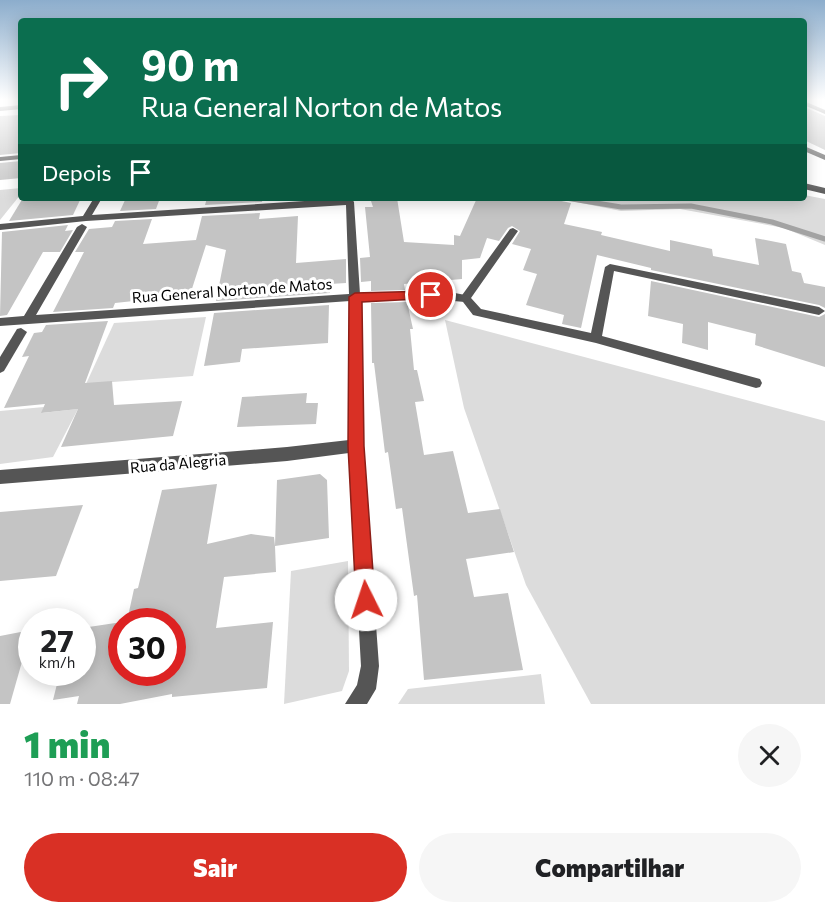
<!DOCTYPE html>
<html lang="pt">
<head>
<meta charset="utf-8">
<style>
  :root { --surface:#fff; --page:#f6f6f6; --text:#202124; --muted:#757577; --accent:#d93025 }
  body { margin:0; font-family:Commissioner,sans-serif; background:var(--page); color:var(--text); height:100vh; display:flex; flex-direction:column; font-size:22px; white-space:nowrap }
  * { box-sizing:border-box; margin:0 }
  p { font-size:20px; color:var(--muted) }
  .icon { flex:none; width:33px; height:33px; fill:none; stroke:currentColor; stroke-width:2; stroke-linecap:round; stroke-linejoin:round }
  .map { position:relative; height:704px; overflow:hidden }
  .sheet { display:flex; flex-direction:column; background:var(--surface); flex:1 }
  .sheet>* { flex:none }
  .hud { position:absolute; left:18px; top:18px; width:789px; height:183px; border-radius:6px; box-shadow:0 3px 15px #0003; background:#0b6e4f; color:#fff; overflow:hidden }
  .speed { position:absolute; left:18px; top:608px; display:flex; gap:12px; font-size:30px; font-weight:700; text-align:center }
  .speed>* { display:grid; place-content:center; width:78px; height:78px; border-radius:50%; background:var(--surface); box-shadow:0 3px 15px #0003; line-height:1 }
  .speed small { font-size:15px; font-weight:400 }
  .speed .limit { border:9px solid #d22; background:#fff; color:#111 }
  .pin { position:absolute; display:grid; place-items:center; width:51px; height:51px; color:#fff; margin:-26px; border:3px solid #fff; border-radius:50%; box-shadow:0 2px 6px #0007 }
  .me { position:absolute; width:66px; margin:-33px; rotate:356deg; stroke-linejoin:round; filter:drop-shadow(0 0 4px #0008) }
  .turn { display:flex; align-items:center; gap:21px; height:126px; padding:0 24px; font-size:27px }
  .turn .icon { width:78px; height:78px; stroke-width:2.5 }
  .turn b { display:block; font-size:42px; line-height:51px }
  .then { display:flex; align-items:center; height:57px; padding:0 24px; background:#0003; gap:12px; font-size:22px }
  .round { display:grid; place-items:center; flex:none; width:63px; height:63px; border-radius:32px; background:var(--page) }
  .summary { display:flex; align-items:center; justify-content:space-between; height:102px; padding:0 24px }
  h1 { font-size:36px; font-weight:800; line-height:45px; color:#1e9e55 }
  .primary-button { display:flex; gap:12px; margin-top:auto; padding:12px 24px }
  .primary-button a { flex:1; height:69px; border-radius:36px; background:var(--accent); color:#fff; font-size:24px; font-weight:800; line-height:69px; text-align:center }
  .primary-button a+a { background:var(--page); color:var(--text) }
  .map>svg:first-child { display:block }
</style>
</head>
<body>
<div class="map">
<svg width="825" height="704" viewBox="0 0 825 704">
  <rect width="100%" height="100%" fill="#fff"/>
  <!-- green -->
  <g fill="#dcdcdc">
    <polygon points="21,188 21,194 0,220 0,190"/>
    <polygon points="804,195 825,199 825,245 784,228 680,209 621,211 556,198 804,198"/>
    <polygon points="206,317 193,376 86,384 114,323"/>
    <polygon points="445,320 825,421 825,704 591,704 526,585 464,408"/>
    <polygon points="44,407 42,413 78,409 53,457 0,464 0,411"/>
    <polygon points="348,561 349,671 342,691 284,704 291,571"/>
    <polygon points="541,674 545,704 398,704 408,689"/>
  </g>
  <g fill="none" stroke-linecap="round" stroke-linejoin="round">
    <!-- stream -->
    <polyline stroke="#a3a3a3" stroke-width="5" points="566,198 621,207 691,206 772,222 825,239"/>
  </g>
  <!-- building -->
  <g fill="#c4c4c4">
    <polygon points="804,107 825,116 825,150 804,140"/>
    <polygon points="21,115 21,153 0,155 0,116"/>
    <polygon points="21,161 21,178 0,180 0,163"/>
    <polygon points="23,198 81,198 73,215 9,221"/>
    <polygon points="126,198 160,198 156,209 120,211"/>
    <polygon points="207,198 263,198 262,202 205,205"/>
    <polygon points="370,198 397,198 404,242 454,245 454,235 460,236 477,198 547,198 571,203 564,224 602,232 601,235 670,251 670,240 712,249 713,256 759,265 755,238 786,244 792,271 801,273 804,283 825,287 825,308 819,305 651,270 651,268 597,255 581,328 562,324 564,315 526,305 537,274 523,270 531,249 512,244 520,231 512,226 508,228 499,241 487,238 480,258 462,260 462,279 404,284 405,290 371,291 371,281 361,282 360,258 370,257 365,207 373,207"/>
    <polygon points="260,213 259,219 298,216 296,263 346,259 346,283 330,284 330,293 216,301 226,250 206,245 190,295 115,303 113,308 53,312 84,252 75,252 89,229 112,227 115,221 152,219 143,244 196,240 202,216"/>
    <polygon points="68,225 65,231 73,230 60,252 43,252 7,315 0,316 2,232"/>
    <polygon points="651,281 819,317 825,314 825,367 755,345 756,334 708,322 708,350 682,343 683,324 648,316"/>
    <polygon points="407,302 413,329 410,329 414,370 417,370 424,401 415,402 424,455 453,451 468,513 500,509 514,552 466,559 474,597 508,593 523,670 424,680 417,595 414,596 402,508 396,509 388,452 385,453 374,363 372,363 371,303"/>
    <polygon points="329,305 328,343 242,349 240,362 204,366 214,313"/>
    <polygon points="108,321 85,383 112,381 114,405 182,401 173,436 61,447 78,409 41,413 45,404 4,408 29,356 22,357 34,333 42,332 46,325"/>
    <polygon points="307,393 306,403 318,403 316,424 237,427 242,397"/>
    <polygon points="320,474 327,480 329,538 275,546 276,572 224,577 216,628 273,622 267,688 172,697 172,694 120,704 77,704 79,696 53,700 60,672 82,672 82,628 122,622 122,672 172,672 172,621 127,621 134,589 138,588 162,490 217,484 207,544 251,534 274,537 275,546 277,480"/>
    <polygon points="83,505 56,576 0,581 0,512"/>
    <polygon points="31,630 10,704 0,704 0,636"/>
  </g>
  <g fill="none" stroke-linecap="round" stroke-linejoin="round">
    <!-- service -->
    <polygon fill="#555" fill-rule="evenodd" points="513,228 518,231 471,298 481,309 591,333 605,267 610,264 819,307 825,311 819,315 614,271 602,336 760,379 762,383 760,387 756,388 596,343 473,315 460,298 510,229"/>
    <!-- minor -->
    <g fill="#555" fill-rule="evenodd">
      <polygon points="804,101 825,110 825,114 804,105"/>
      <polygon points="21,105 21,109 0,111 0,107"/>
      <polygon points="804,146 825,155 825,160 804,151"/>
      <polygon points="21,155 21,159 0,161 0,157"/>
      <polygon points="804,183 825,188 825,194 804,189"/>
      <path d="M94,198H102L92,215L351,198L354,202L360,294C380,293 459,287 470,298L465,302L431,299L360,301L363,446L379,666L376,689L367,704H345L357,685L361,666L349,453L287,461L0,484V470L287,447L349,440L350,301L0,326V318L24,316L77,227L82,224L87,227L36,315L349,294L346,205L86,221L0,230V224L83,216Z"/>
      <polygon points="21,328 27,332 4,371 0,373 0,357 17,329"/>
    </g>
  </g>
  <!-- sky -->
  <linearGradient id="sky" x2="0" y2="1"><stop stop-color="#8cadcc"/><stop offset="0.5" stop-color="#fff"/><stop offset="1" stop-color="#fff" stop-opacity="0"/></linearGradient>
  <rect width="825" height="199" fill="url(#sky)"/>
  <!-- route -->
  <polygon fill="#d93025" stroke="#8d1f18" stroke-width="1.5" points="431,291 438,295 436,298 362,302 364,446 375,600 373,607 366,610 359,607 356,600 348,446 349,297 355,293"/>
  <g text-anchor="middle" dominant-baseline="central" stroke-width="6" stroke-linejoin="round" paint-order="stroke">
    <!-- street labels -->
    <g font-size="15" fill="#000" stroke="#fff">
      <text transform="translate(232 290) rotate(-4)">Rua General Norton de Matos</text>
      <text transform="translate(178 463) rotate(-5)">Rua da Alegria</text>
    </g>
  </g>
</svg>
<div class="speed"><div>27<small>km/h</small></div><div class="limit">30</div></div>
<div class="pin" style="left:431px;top:295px;background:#d93025"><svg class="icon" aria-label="arrive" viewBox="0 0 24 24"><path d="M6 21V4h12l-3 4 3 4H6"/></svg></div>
<svg class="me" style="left:366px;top:600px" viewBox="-20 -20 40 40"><circle r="19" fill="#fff"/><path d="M0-13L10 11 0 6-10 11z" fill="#d93025"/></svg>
<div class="hud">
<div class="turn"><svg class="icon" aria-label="right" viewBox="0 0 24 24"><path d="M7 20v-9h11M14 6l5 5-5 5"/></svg><div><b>90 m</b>Rua General Norton de Matos</div></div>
<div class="then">Depois<svg class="icon" aria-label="arrive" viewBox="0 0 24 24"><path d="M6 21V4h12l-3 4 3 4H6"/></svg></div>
</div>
</div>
<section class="sheet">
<div class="summary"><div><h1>1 min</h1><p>110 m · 08:47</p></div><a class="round"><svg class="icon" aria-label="close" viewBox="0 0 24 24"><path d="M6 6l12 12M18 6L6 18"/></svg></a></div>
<div class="primary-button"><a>Sair</a><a>Compartilhar</a></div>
</section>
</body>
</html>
